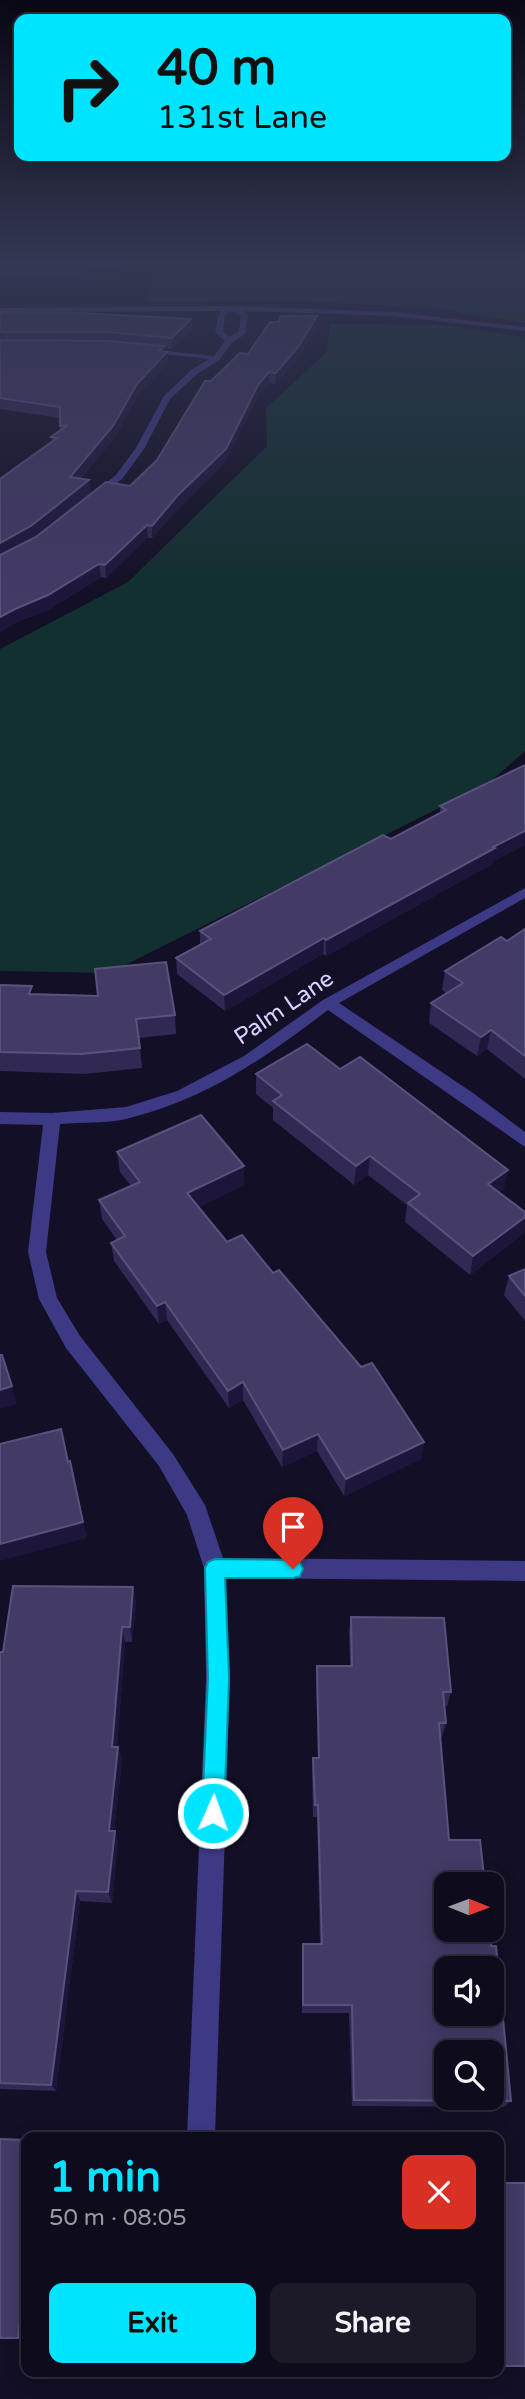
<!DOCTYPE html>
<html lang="en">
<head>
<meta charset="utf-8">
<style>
  :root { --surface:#0e0b1c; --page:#1c1929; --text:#f1f3f6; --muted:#9b9ba3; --line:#2e2b3b; --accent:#00e5ff }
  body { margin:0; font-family:"Varela Round",sans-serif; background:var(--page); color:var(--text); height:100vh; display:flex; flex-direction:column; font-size:26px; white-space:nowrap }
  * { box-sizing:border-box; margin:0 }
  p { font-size:23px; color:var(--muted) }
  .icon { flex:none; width:38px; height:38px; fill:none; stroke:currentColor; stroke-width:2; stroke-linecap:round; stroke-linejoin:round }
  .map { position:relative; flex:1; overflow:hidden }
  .sheet { position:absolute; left:21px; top:2132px; width:483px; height:245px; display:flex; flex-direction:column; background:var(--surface); border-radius:14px; box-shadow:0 4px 18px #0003,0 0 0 2px var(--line) }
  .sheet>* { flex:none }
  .guide { position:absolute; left:14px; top:14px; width:497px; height:147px; border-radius:14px; box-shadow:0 4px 18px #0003,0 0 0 2px var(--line); background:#00e5ff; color:#111; overflow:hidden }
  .needle { width:46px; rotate:91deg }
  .buttons { position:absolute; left:434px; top:1872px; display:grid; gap:14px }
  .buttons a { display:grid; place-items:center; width:70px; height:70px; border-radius:14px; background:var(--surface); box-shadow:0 4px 18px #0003,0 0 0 2px var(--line); font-size:35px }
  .pin { position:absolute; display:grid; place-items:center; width:60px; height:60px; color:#fff; margin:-72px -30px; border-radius:50% 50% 50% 0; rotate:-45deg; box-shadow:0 0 7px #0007 }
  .pin .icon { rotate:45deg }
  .me { position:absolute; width:77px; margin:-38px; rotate:2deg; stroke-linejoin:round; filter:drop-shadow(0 0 5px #0008) }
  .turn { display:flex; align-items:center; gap:24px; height:147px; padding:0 28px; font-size:32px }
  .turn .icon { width:91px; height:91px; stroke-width:2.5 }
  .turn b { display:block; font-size:49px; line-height:60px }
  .round { display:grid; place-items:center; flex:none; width:74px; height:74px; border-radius:14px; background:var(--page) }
  .head { display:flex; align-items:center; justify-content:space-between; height:119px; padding:0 28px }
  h1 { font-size:42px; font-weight:700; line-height:52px; color:var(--accent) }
  .button { display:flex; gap:14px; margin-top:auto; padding:14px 28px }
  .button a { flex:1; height:80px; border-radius:14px; background:var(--accent); color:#111; font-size:28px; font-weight:700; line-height:80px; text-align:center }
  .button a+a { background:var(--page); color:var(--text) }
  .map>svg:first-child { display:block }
</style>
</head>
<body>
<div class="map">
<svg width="525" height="2399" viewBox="0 0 525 2399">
  <rect width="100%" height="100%" fill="#130f26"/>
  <!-- green -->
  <g fill="#12302f">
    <polygon points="157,261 525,261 525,323 441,309 304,301 146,302"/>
    <polygon points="330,324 441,325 525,337 525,751 489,783 109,973 0,971 0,649 128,582 267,446 266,408 327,352"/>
  </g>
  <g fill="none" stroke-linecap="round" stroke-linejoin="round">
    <!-- minor -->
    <g fill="#3d3a85" fill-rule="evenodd">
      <path d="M232,306L394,312L525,327V331L394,316L243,311L248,315L245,334L232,343L219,360L197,374L170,399L144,449L122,479L97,499H91V495L116,475L136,448L164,396L191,370L209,359L143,352L140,348L214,356L225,341L215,332L219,314L222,311L0,312V308ZM231,311L241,316L239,331L229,337L223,331L225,315Z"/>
      <path d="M525,888V898L339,1003L473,1093L525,1132V1147L328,1010C266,1057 207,1099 130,1118C108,1124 82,1122 60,1124L46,1252L57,1298L80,1336L173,1454L205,1505L223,1558L525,1561V1581L226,1578L230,1678L215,2137H187L206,1678L204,1568L187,1515L159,1466L66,1348L39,1299L28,1252L43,1125L0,1124V1112L52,1113L126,1107L177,1091L244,1056L323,1000Z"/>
    </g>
  </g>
  <!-- wall -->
  <g fill="#312854">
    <polygon points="0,261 118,272 61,277 61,275 1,274 0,276"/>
    <polygon points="0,312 81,313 191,319 192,329 172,349 164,348 164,352 167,352 168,363 138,395 114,438 80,479 89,480 91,492 33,539 27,542 36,537 106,482 130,486 157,460 205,381 211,381 240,353 248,354 270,322 279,322 280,316 317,316 317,327 298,358 275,384 269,383 258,396 226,461 179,508 152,538 148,538 106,578 101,577 50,609 17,622 0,632 0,479 52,442 51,437 60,431 60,418 0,409"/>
    <polygon points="525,765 525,845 493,861 492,864 326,956 323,954 225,1011 177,974 176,958 200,945 200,931 391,839 440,813 440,806"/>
    <polygon points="525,929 525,1079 487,1049 477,1056 429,1023 431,1003 447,994 442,990 445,971 507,941"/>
    <polygon points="0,985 33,995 175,1015 176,1034 139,1038 142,1068 84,1074 0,1071"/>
    <polygon points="340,1069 504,1189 499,1192 525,1212 524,1233 470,1275 405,1222 407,1205 368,1175 354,1185 273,1120 273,1108 256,1094 256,1074"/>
    <polygon points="117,1152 244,1185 199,1207 227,1242 273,1273 424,1442 421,1459 344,1496 317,1451 282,1467 243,1400 229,1408 167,1320 159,1324 114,1261 111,1243 117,1240 102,1219 99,1200 131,1186 120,1172"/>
    <polygon points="525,1269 525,1321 504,1295 509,1276"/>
    <polygon points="133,1587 136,1603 132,1642 125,1642 117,1747 118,1747 122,1760 114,1831 118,1842 112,1903 80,1901 56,2091 0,2089 0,1652 3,1652"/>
    <polygon points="351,1617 451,1692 447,1706 445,1706 446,1723 442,1737 440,1737 446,1885 511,2101 504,2107 352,2106 349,2013 302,2013 302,1954 303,1944 320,1944 317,1817 313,1817 312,1771 313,1758 318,1758 316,1680 317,1666 350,1666 349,1632"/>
  </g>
  <!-- shaded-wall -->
  <g fill="#1d163a">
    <polygon points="129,261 148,261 118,272 61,277 61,270"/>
    <polygon points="317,316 317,327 298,358 275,384 276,373"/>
    <polygon points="191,319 192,329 172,349 172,338"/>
    <polygon points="164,346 164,355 167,352 168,363 138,395 114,438 71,489 70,477 137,384 159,351"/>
    <polygon points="269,372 269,383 258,396 226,461 179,508 152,538 152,526 258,385"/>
    <polygon points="89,480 91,492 33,539 0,557 0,543"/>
    <polygon points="147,525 148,538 106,578 105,565"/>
    <polygon points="99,564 101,577 50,609 17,622 0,632 0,617"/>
    <polygon points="525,831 525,845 493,861 492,864 326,956 326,940 493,847"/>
    <polygon points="324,938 323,954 225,1011 224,995"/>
    <polygon points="491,1030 487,1049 477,1056 481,1037"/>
    <polygon points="370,1156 368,1175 354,1185 356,1166"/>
    <polygon points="244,1166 244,1185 189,1212 187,1193"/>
    <polygon points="508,1170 504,1189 485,1203 488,1184"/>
    <polygon points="525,1217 524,1233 470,1275 473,1256"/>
    <polygon points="165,1302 167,1320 159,1324 157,1306"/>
    <polygon points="243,1382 243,1400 229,1408 228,1391"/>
    <polygon points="12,1386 17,1404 0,1409 0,1390"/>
    <polygon points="318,1434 317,1451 282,1467 283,1450"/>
    <polygon points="424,1442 421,1459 344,1496 346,1479"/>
    <polygon points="70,1461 87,1538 0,1561 0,1544"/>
    <polygon points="133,1587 136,1603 132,1642 130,1627"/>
    <polygon points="122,1627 125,1642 116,1760 112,1747"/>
    <polygon points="118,1747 122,1760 113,1842 109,1831"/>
    <polygon points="115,1831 118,1842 112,1903 108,1892"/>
    <polygon points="76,1891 80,1901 56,2091 51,2085"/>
    <polygon points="26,2263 26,2337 18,2338"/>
  </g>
  <!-- building -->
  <g fill="#433a66" stroke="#5a527e" stroke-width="2" fill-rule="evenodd">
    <polygon points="0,261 129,261 117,265 61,270 62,268 0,268"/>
    <polygon points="0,312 81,313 191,319 172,338 109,332 0,332"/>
    <polygon points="280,316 317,316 298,347 276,373 269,372 258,385 226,449 178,495 152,526 147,525 105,565 99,564 48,595 15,609 0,617 0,555 36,537 106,482 130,486 157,460 205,381 211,381 240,353 248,354 270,322 279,322"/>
    <polygon points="0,340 109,341 164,346 159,351 167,352 137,384 113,426 70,477 89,480 31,526 0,543 0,479 57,438 51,437 68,425 60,426 60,407 0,398"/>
    <polygon points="525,765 525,831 493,847 495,848 326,940 324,938 224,995 176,958 211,939 200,931 383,835 391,839 446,810 440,806"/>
    <polygon points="525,929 525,1056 491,1030 481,1037 431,1003 463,983 445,971 501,937 507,941"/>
    <polygon points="166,962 175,1015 136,1019 140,1048 81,1054 0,1052 0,985 32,986 29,994 98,996 95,969"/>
    <polygon points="307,1044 340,1069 360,1057 508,1170 488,1184 525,1212 525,1217 473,1256 408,1203 420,1194 370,1156 356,1166 273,1101 282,1095 256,1074"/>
    <polygon points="201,1115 244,1166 187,1193 227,1242 242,1235 273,1273 279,1270 361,1367 372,1363 424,1442 346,1479 318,1434 283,1450 243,1382 228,1391 165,1302 157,1306 111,1243 125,1236 99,1200 140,1182 117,1152"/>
    <polygon points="525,1269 525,1296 509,1276"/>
    <polygon points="0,1355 2,1355 12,1386 0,1390"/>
    <polygon points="61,1429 68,1462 70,1461 83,1522 0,1544 0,1444"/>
    <polygon points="13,1586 133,1587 130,1627 122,1627 112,1747 118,1747 109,1831 115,1831 108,1892 76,1891 51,2085 0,2083 0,1652 3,1652"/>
    <path d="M351,1617L444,1618L451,1692H443L446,1723H439L449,1840H480L485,1885H446V1930H490L491,1946H496L511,2101L354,2100L352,2005H303V1944H322L318,1805H315L313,1758H319L317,1666H352ZM446,1969H492V2014H446ZM446,2053H492V2098H446Z"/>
    <polygon points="0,2139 26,2140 26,2263 18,2338 0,2338"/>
    <rect x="499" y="2183" width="26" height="183"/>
  </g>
  <!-- sky -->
  <linearGradient id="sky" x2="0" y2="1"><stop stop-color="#0a0815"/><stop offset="0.44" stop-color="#333752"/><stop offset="1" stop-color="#333752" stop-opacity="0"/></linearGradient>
  <rect width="525" height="597" fill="url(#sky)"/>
  <!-- route -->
  <polygon fill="#00e5ff" stroke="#0095a6" stroke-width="2" points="215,1559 293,1560 300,1562 303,1569 300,1576 293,1578 225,1578 229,1678 224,1813 221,1821 213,1824 205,1821 202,1813 208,1678 205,1568 208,1562"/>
  <g text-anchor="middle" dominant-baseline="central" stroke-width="5" stroke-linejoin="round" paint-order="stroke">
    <!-- street labels -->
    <g font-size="23" fill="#d9d4ff" stroke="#130f26">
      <text transform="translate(284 1008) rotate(-34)">Palm Lane</text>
    </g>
  </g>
</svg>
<div class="buttons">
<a><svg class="needle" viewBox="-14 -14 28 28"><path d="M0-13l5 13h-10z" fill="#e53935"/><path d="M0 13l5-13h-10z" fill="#9b9ba3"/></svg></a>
<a><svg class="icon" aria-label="sound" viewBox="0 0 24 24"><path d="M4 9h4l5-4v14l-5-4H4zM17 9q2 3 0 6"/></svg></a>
<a><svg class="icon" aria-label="search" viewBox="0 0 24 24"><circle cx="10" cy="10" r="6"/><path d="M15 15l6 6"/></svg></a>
</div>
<div class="pin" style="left:293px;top:1569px;background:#d93025"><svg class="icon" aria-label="arrive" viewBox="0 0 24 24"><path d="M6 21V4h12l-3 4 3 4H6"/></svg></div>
<svg class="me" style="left:213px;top:1813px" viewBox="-20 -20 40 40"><circle r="17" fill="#00e5ff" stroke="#fff" stroke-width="3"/><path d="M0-11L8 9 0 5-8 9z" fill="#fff"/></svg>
<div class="guide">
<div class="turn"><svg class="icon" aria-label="right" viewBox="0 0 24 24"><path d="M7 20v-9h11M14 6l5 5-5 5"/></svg><div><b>40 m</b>131st Lane</div></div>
</div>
<section class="sheet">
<div class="head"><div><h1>1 min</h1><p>50 m · 08:05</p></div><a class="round" style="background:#d93025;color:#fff"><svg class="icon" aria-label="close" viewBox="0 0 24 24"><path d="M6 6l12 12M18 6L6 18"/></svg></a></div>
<div class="button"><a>Exit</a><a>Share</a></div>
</section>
</div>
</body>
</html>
